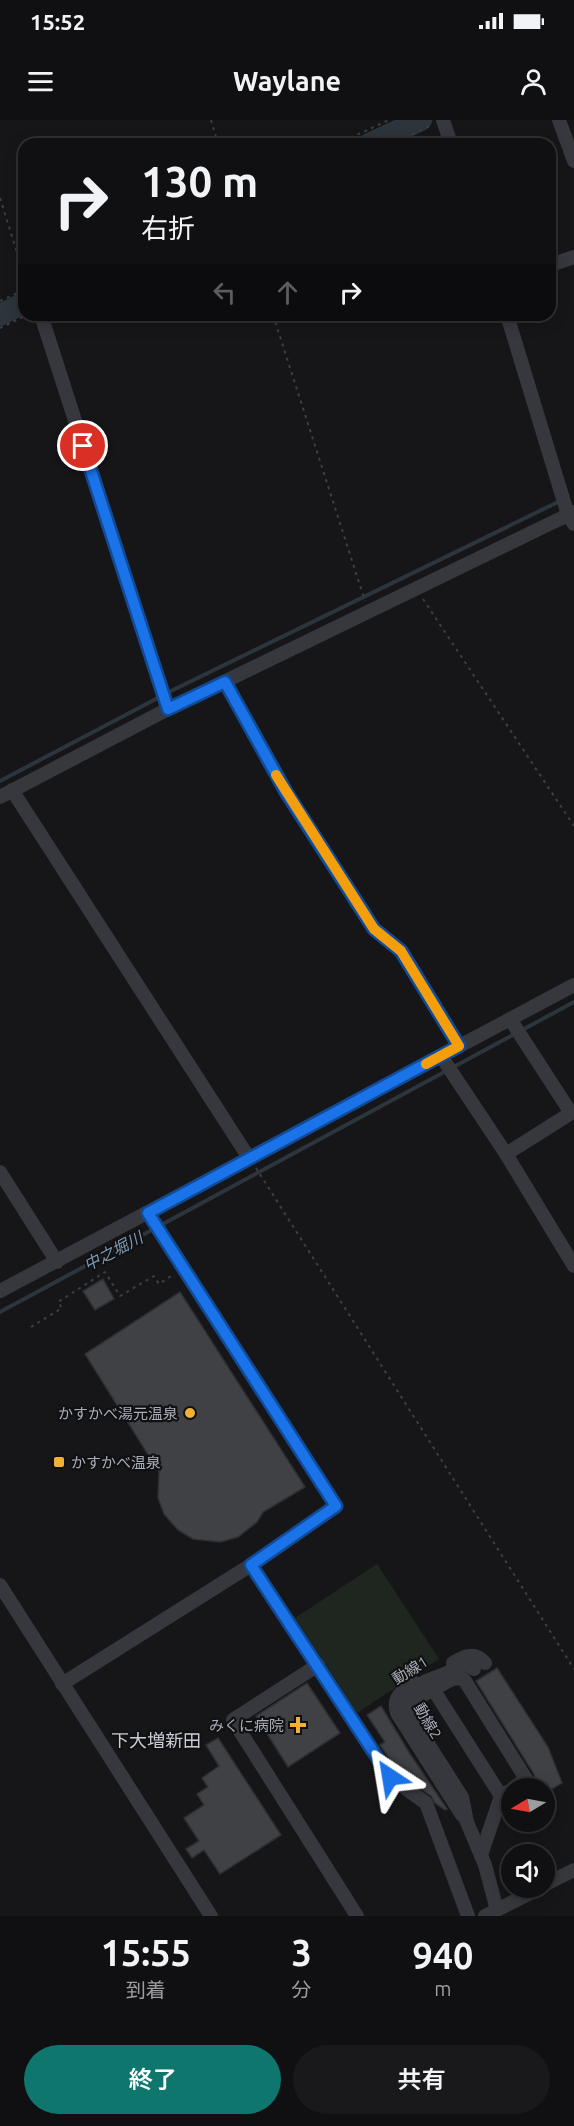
<!DOCTYPE html>
<html lang="ja">
<head>
<meta charset="utf-8">
<style>
  :root { --surface:#101012; --page:#19191b; --text:#f1f3f6; --muted:#9c9d9f; --line:#303032; --accent:#0f766e }
  body { margin:0; font-family:Ubuntu,"Noto Sans JP",sans-serif; background:var(--page); color:var(--text); height:100vh; display:flex; flex-direction:column; font-size:22px; white-space:nowrap }
  * { box-sizing:border-box; margin:0 }
  p { font-size:20px; color:var(--muted) }
  .icon { flex:none; width:33px; height:33px; fill:none; stroke:currentColor; stroke-width:2; stroke-linecap:round; stroke-linejoin:round }
  .map { position:relative; height:1796px; overflow:hidden }
  .details { display:flex; flex-direction:column; background:var(--surface); flex:1 }
  .details>* { flex:none }
  .top-card { position:absolute; left:18px; top:18px; width:538px; height:183px; border-radius:18px; box-shadow:0 3px 15px #0003,0 0 0 2px var(--line); background:#101012; color:var(--text); overflow:hidden }
  .needle { width:39px; rotate:260deg }
  .fabs { position:absolute; left:501px; top:1658px; display:grid; gap:12px }
  .fabs a { display:grid; place-items:center; width:54px; height:54px; border-radius:50%; background:var(--surface); box-shadow:0 3px 15px #0003,0 0 0 2px var(--line); font-size:30px }
  .pin { position:absolute; display:grid; place-items:center; width:51px; height:51px; color:#fff; margin:-26px; border:3px solid #fff; border-radius:50%; box-shadow:0 2px 6px #0007 }
  .me { position:absolute; width:66px; margin:-33px; rotate:327deg; stroke-linejoin:round; filter:drop-shadow(0 0 4px #0008) }
  .turn { display:flex; align-items:center; gap:21px; height:126px; padding:0 24px; font-size:27px }
  .turn .icon { width:78px; height:78px; stroke-width:2.5 }
  .turn b { display:block; font-size:42px; line-height:51px }
  .lanes { display:flex; align-items:center; height:57px; padding:0 24px; background:#0003; justify-content:center; gap:30px; direction:ltr }
  .lanes .off { opacity:.35 }
  .eta { display:flex; justify-content:space-evenly; align-items:center; height:102px; text-align:center }
  .eta b { font-size:36px; font-weight:600; line-height:42px }
  .button { display:flex; gap:12px; margin-top:auto; padding:12px 24px }
  .button a { flex:1; height:69px; border-radius:36px; background:var(--accent); color:#fff; font-size:24px; font-weight:600; line-height:69px; text-align:center }
  .button a+a { background:var(--page); color:var(--text) }
  .status { display:flex; justify-content:space-between; align-items:center; height:42px; padding:0 30px; background:var(--surface); direction:ltr }
  .status svg { height:16px; fill:currentColor }
  header { display:flex; justify-content:space-between; align-items:center; height:78px; padding:0 24px; background:var(--surface); font-size:27px; font-weight:600 }
  .map>svg:first-child { display:block }
</style>
</head>
<body>
<div class="status"><b>15:52</b><svg viewBox="0 0 49 12"><path d="M0 12V9h3v3zM5 12V6h3v6zM10 12V3h3v9zM15 12V0h3v12zM26 1h20v11H26zM47 4h2v5h-2z"/></svg></div>
<header><svg class="icon" aria-label="menu" viewBox="0 0 24 24"><path d="M4 6h16M4 12h16M4 18h16"/></svg>Waylane<svg class="icon" aria-label="person" viewBox="0 0 24 24"><circle cx="12" cy="8" r="4"/><path d="M4 21q1-7 8-7t8 7"/></svg></header>
<div class="map">
<svg width="574" height="1796" viewBox="0 0 574 1796">
  <rect width="100%" height="100%" fill="#161618"/>
  <!-- green -->
  <polygon fill="#1e261f" points="377,1444 439,1539 357,1593 295,1498"/>
  <g fill="none" stroke-linecap="round" stroke-linejoin="round">
    <!-- stream -->
    <g stroke="#2c353c" stroke-width="4">
      <polyline points="0,661 173,570 560,381"/>
      <polyline points="0,1192 574,882"/>
    </g>
    <!-- river -->
    <g stroke="#2c353c" stroke-width="22">
      <polyline points="369,24 421,0"/>
      <polyline points="0,195 24,183"/>
    </g>
  </g>
  <!-- building -->
  <g fill="#404145" stroke="#303034" stroke-width="1.5">
    <polygon points="103,1159 114,1179 95,1190 83,1171"/>
    <polygon points="180,1172 305,1367 263,1392 257,1402 238,1417 220,1422 193,1419 178,1410 164,1394 158,1378 159,1352 85,1234"/>
    <polygon points="497,1548 548,1627 562,1663 544,1674 544,1668 539,1668 535,1661 534,1654 476,1561"/>
    <polygon points="307,1563 340,1613 288,1647 256,1596"/>
    <polygon points="381,1586 410,1634 447,1689 445,1690 435,1683 431,1676 397,1651 380,1625 385,1622 367,1595"/>
    <polygon points="218,1618 281,1715 220,1754 204,1730 192,1738 186,1729 199,1721 184,1698 204,1685 197,1674 208,1667 202,1658 219,1646 206,1625"/>
  </g>
  <g fill="none" stroke-linecap="round" stroke-linejoin="round">
    <!-- path -->
    <g stroke="#3d3f44" stroke-width="2" stroke-dasharray="3 4.5" stroke-linecap="butt">
      <polyline points="211,0 218,24"/>
      <polyline points="337,24 389,0"/>
      <polyline points="392,24 430,6"/>
      <polyline points="0,78 24,155"/>
      <polyline points="0,181 24,170"/>
      <polyline points="273,195 365,481"/>
      <polyline points="0,208 27,195"/>
      <polyline points="423,479 574,706"/>
      <polyline points="256,1048 574,1549"/>
      <polyline points="31,1207 62,1188 58,1182 105,1152 120,1176 154,1156 159,1164 171,1156"/>
    </g>
    <!-- minor -->
    <g stroke="#37383d" stroke-width="14">
      <polyline points="443,0 451,24"/>
      <polyline points="559,0 574,41"/>
      <polyline points="550,145 574,137"/>
      <polyline points="41,195 168,589"/>
      <polyline points="507,195 568,395 574,404"/>
      <polyline points="225,562 286,672 374,809 401,831 459,926"/>
      <polyline points="12,670 249,1038"/>
      <polyline points="0,677 168,589 574,392"/>
      <polyline points="441,936 506,1034 574,1146"/>
      <polyline points="506,1034 571,993 510,899"/>
      <polyline points="0,1052 57,1142"/>
      <polyline points="0,1171 574,865"/>
      <polyline points="251,1445 390,1657 426,1683 468,1796"/>
      <polyline points="0,1465 211,1796"/>
      <path d="M453,1543C464,1536 475,1531 485,1543"/>
      <polyline points="318,1545 233,1600 357,1796"/>
      <path d="M415,1563C402,1571 392,1577 397,1593L462,1695"/>
      <polyline points="62,1564 251,1445 336,1386 148,1093"/>
      <polyline points="433,1569 501,1676"/>
      <polyline points="410,1572 426,1561 447,1553 462,1544 466,1544 474,1549"/>
      <polyline points="464,1695 485,1745 497,1790"/>
      <polyline points="467,1702 462,1677 407,1591 406,1587 410,1582 452,1559 462,1558 465,1561 526,1659 513,1668"/>
      <polyline points="481,1735 501,1676 507,1672"/>
      <polyline points="544,1765 574,1750"/>
      <polyline points="485,1796 542,1767"/>
    </g>
  </g>
  <g fill="none" stroke-linecap="round" stroke-linejoin="round">
    <!-- route casing -->
    <g stroke="#114b97" stroke-width="15">
      <polyline id="route" points="83,326 168,589 225,562 286,672 374,809 401,831 459,926 148,1093 336,1386 251,1445 390,1657"/>
    </g>
    <!-- route -->
    <use href="#route" stroke="#1a73e8" stroke-width="10"/>
    <!-- slow -->
    <polyline stroke="#f59e0b" stroke-width="10" points="276,655 374,809 401,831 459,926 426,944"/>
  </g>
  <!-- markers -->
  <g fill="#f2b134" stroke="#111113" stroke-width="2">
    <circle cx="190" cy="1293" r="6"/>
    <rect x="53" y="1336" width="12" height="12" rx="3"/>
    <path d="M295 1596h6v6h6v6h-6v6h-6v-6h-6v-6h6z"/>
  </g>
  <g text-anchor="middle" dominant-baseline="central" stroke-width="4.5" stroke-linejoin="round" paint-order="stroke">
    <!-- poi labels -->
    <g font-size="15" fill="#a8adb8" stroke="#111113" text-anchor="end">
      <text x="178" y="1293">かすかべ湯元温泉</text>
      <text x="71" y="1342" text-anchor="start">かすかべ温泉</text>
      <text x="284" y="1605">みくに病院</text>
    </g>
    <!-- street labels -->
    <g font-size="15" fill="#a8adb8" stroke="#111113">
      <text transform="translate(410 1550) rotate(-32)">動線1</text>
      <text transform="translate(428 1601) rotate(59)">動線2</text>
    </g>
    <!-- water labels -->
    <g font-size="16" font-style="italic" fill="#7f9bb3" stroke="#111113">
      <text transform="translate(113 1131) rotate(-28)">中之堀川</text>
    </g>
    <!-- quarter labels -->
    <g font-size="18" fill="#c9ccd4" stroke="#111113">
      <text x="156" y="1620">下大増新田</text>
    </g>
  </g>
</svg>
<div class="fabs">
<a><svg class="needle" viewBox="-14 -14 28 28"><path d="M0-13l5 13h-10z" fill="#e53935"/><path d="M0 13l5-13h-10z" fill="#9c9d9f"/></svg></a>
<a><svg class="icon" aria-label="sound" viewBox="0 0 24 24"><path d="M4 9h4l5-4v14l-5-4H4zM17 9q2 3 0 6"/></svg></a>
</div>
<div class="pin" style="left:83px;top:326px;background:#d93025"><svg class="icon" aria-label="arrive" viewBox="0 0 24 24"><path d="M6 21V4h12l-3 4 3 4H6"/></svg></div>
<svg class="me" style="left:390px;top:1657px" viewBox="-20 -20 40 40"><path d="M0-17L14 15 0 8-14 15z" fill="#1a73e8" stroke="#fff" stroke-width="4"/></svg>
<div class="top-card">
<div class="turn"><svg class="icon" aria-label="right" viewBox="0 0 24 24"><path d="M7 20v-9h11M14 6l5 5-5 5"/></svg><div><b>130 m</b>右折</div></div>
<div class="lanes"><svg class="icon off" aria-label="left" viewBox="0 0 24 24"><path d="M17 20v-9H6M10 6l-5 5 5 5"/></svg><svg class="icon off" aria-label="ahead" viewBox="0 0 24 24"><path d="M12 20V5M6 11l6-6 6 6"/></svg><svg class="icon" aria-label="right" viewBox="0 0 24 24"><path d="M7 20v-9h11M14 6l5 5-5 5"/></svg></div>
</div>
</div>
<section class="details">
<div class="eta">
<div><b>15:55</b><p>到着</p></div>
<div><b>3</b><p>分</p></div>
<div><b>940</b><p>m</p></div>
</div>
<div class="button"><a>終了</a><a>共有</a></div>
</section>
</body>
</html>
